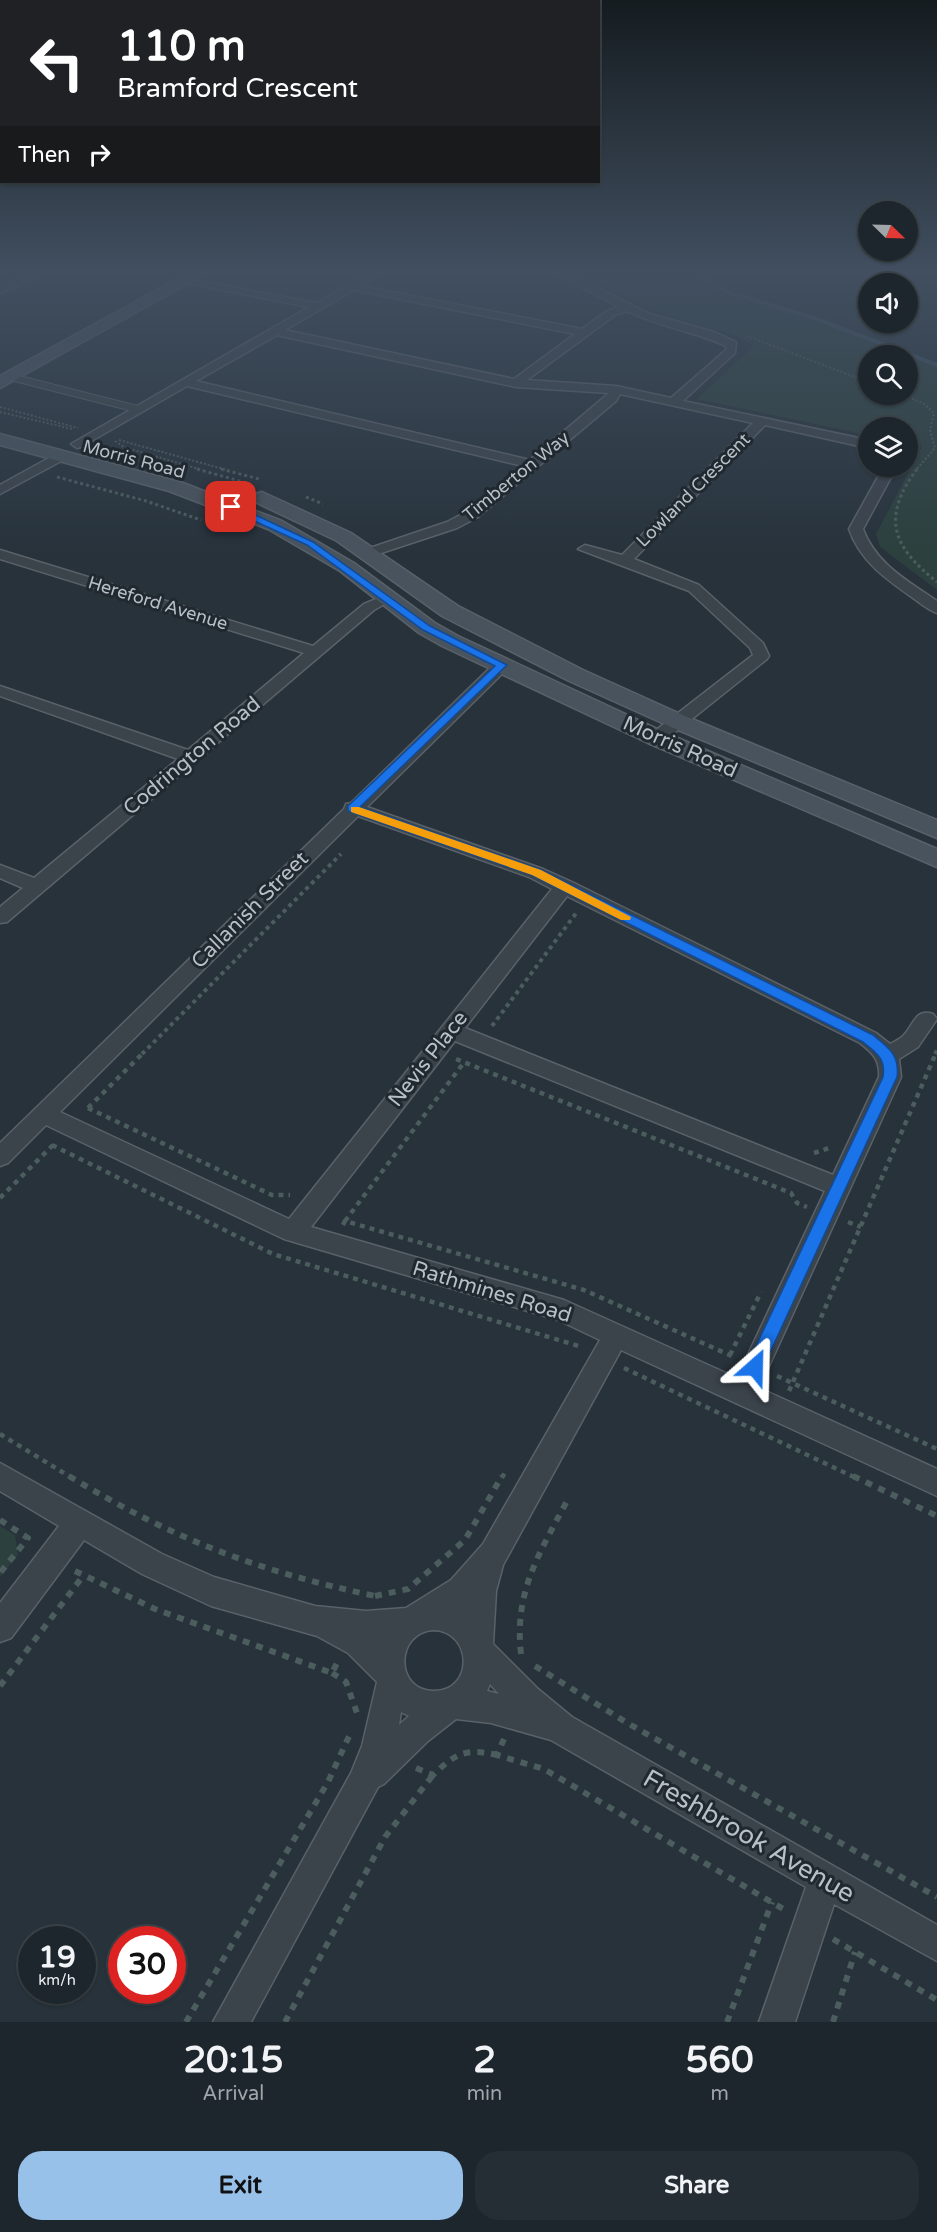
<!DOCTYPE html>
<html lang="en">
<head>
<meta charset="utf-8">
<style>
  :root { --surface:#1d262c; --page:#252e34; --text:#f1f3f6; --muted:#a0a5a9; --line:#3b4348; --accent:#98c1ea }
  body { margin:0; font-family:"Varela Round",sans-serif; background:var(--page); color:var(--text); height:100vh; display:flex; flex-direction:column; font-size:22px; white-space:nowrap }
  * { box-sizing:border-box; margin:0 }
  p { font-size:20px; color:var(--muted) }
  .icon { flex:none; width:33px; height:33px; fill:none; stroke:currentColor; stroke-width:2; stroke-linecap:round; stroke-linejoin:round }
  .map { position:relative; height:2022px; overflow:hidden }
  .details { display:flex; flex-direction:column; background:var(--surface); flex:1 }
  .details>* { flex:none }
  .top-card { position:absolute; left:0px; top:0px; width:600px; height:183px; box-shadow:0 2px 4px #0004,0 0 0 2px var(--line); background:#202124; color:#fff; overflow:hidden }
  .needle { width:39px; rotate:113deg }
  .controls { position:absolute; left:858px; top:201px; display:grid; gap:12px }
  .controls a { display:grid; place-items:center; width:60px; height:60px; border-radius:50%; background:var(--surface); box-shadow:0 2px 4px #0004,0 0 0 2px var(--line); font-size:30px }
  .speed { position:absolute; left:18px; top:1926px; display:flex; gap:12px; font-size:30px; font-weight:700; text-align:center }
  .speed>* { display:grid; place-content:center; width:78px; height:78px; border-radius:50%; background:var(--surface); box-shadow:0 2px 4px #0004,0 0 0 2px var(--line); line-height:1 }
  .speed small { font-size:15px; font-weight:400 }
  .speed .limit { border:9px solid #d22; background:#fff; color:#111 }
  .pin { position:absolute; display:grid; place-items:center; width:51px; height:51px; color:#fff; margin:-26px; border-radius:12px; box-shadow:0 3px 9px #0006 }
  .me { position:absolute; width:66px; margin:-33px; rotate:25deg; stroke-linejoin:round; filter:drop-shadow(0 0 4px #0008) }
  .turn { display:flex; align-items:center; gap:21px; height:126px; padding:0 18px; font-size:27px }
  .turn .icon { width:78px; height:78px; stroke-width:2.5 }
  .turn b { display:block; font-size:42px; line-height:51px }
  .then { display:flex; align-items:center; height:57px; padding:0 18px; background:#0003; gap:12px; font-size:22px }
  .eta { display:flex; justify-content:space-evenly; align-items:center; height:102px; text-align:center }
  .eta b { font-size:36px; font-weight:700; line-height:42px }
  .cta { display:flex; gap:12px; margin-top:auto; padding:12px 18px }
  .cta a { flex:1; height:69px; border-radius:24px; background:var(--accent); color:#111; font-size:24px; font-weight:700; line-height:69px; text-align:center }
  .cta a+a { background:var(--page); color:var(--text) }
  .map>svg:first-child { display:block }
</style>
</head>
<body>
<div class="map">
<svg width="937" height="2022" viewBox="0 0 937 2022">
  <rect width="100%" height="100%" fill="#27323b"/>
  <!-- green -->
  <g fill="#2c403e" fill-rule="evenodd">
    <path d="M572,271H692L727,292L814,318L937,365V590L880,547L876,534L922,447L908,444V428H868V435L697,399L754,346L734,335L670,317ZM868,356H908V394H868Z"/>
    <polygon points="0,1526 15,1535 18,1555 0,1577"/>
  </g>
  <g fill="none" stroke-linecap="round" stroke-linejoin="round">
    <!-- stream -->
    <polyline stroke="#3f5162" stroke-width="4" points="692,271 727,292 814,318 937,365"/>
    <!-- lane casing -->
    <g stroke="#596169" stroke-width="8">
      <polyline id="lane" points="11,377 137,409"/>
    </g>
    <!-- street casing -->
    <g stroke="#596169" stroke-width="3">
      <g id="street">
        <polygon points="36,271 49,271 0,294 0,287"/>
        <path d="M373,271H385L362,286L582,329L607,311L619,307L551,271H564L650,314L714,332L736,342L735,353L683,401L868,440V448L765,425L634,559L699,585L763,643L769,656L767,659L663,742H651L649,738L651,734L753,655L750,648L689,591L578,549L585,545L622,555L753,423L620,394L616,401L478,517L457,528L369,557L364,556V550L447,522L468,511L523,466L187,386L81,447L77,448L71,444L309,307L187,283L183,282V278L317,303ZM354,290L575,334L514,379L285,330ZM627,311C659,327 694,331 726,346V350L671,398L616,386L527,380L615,315ZM277,335L516,387L609,393L530,460L196,381Z"/>
        <polygon points="58,453 63,454 63,460 0,494 0,485"/>
        <path d="M884,466H897L863,529C876,564 908,581 937,601V613C928,610 920,603 913,598C886,579 860,561 849,529Z"/>
        <polygon points="0,550 313,646 364,604 386,595 393,599 374,610 7,922 0,923 0,907 23,888 0,878 0,865 34,878 178,759 0,696 0,686 188,750 304,653 0,559"/>
        <path d="M502,660L510,665L508,668L367,807L543,869L572,882L876,1033L890,1044C894,1042 900,1039 903,1036C914,1025 915,1008 933,1014L937,1019L918,1047L899,1059L901,1077L759,1388L937,1469V1496L621,1350L503,1565L496,1591L493,1644L538,1689L572,1717L937,1925V1961L834,1904L795,2022H759L806,1887L551,1740L491,1723L456,1719L428,1741L384,1784L378,1787L251,2022H213L351,1773L362,1746L377,1682L348,1653L317,1636L211,1606L142,1574L84,1540L11,1638L0,1642V1603L59,1526L0,1491V1463L162,1554L214,1577L315,1606L366,1611L406,1608L451,1580L483,1544L600,1340L558,1320L284,1239L46,1125L8,1163L0,1166V1143L344,809L346,804L351,803L496,662ZM358,816L529,877L552,889L289,1219L60,1112ZM567,896L860,1043C873,1053 880,1060 879,1077L833,1175L465,1028ZM455,1041L825,1191L737,1378L564,1300L311,1227ZM434,1630C473,1632 474,1691 434,1691C394,1691 395,1632 434,1630ZM490,1684L499,1694L487,1691ZM401,1712L409,1716L399,1725Z"/>
      </g>
    </g>
    <!-- secondary casing -->
    <g stroke="#596169" stroke-width="3">
      <g id="secondary">
        <polygon points="192,271 210,271 0,388 0,376"/>
        <polygon points="0,434 183,483 282,521 354,563 435,623 458,636 666,733 937,849 937,867 648,743 442,646 419,633 340,571 268,529 169,491 0,445"/>
        <polygon points="262,492 351,533 458,606 583,670 687,717 937,820 937,838 671,727 567,680 442,616 337,541 255,502 252,498 255,494"/>
      </g>
    </g>
    <!-- path-far4 -->
    <g stroke="#4b5d5d" stroke-width="2" stroke-dasharray="2 2" stroke-linecap="butt">
      <polyline points="747,336 868,382"/>
      <polyline points="901,394 923,403 934,413 930,430 935,448 916,470"/>
      <polyline points="0,407 78,428"/>
      <polyline points="0,412 72,429"/>
      <polyline points="119,440 227,470"/>
      <polyline points="115,441 124,447 202,470"/>
    </g>
    <!-- path-far3 -->
    <g stroke="#4b5d5d" stroke-width="3" stroke-dasharray="3 3" stroke-linecap="butt">
      <polyline points="197,469 250,484"/>
      <polyline points="221,469 259,479"/>
      <path d="M917,469C881,518 892,546 937,582"/>
      <polyline points="57,477 146,501 201,520"/>
      <polyline points="306,497 323,504"/>
    </g>
    <!-- path-far2 -->
    <g stroke="#4b5d5d" stroke-width="4" stroke-dasharray="4 4" stroke-linecap="butt">
      <polyline points="492,1026 577,912"/>
      <polyline points="142,1054 341,854"/>
      <polyline points="935,1054 937,1050"/>
    </g>
    <!-- path-far1 -->
    <g stroke="#4b5d5d" stroke-width="4.5" stroke-dasharray="5 5" stroke-linecap="butt">
      <polyline points="456,1059 791,1193 797,1203 807,1207"/>
      <polyline points="88,1108 272,1195 290,1195"/>
      <polyline points="88,1108 143,1053"/>
      <polyline points="52,1145 273,1254 582,1347"/>
      <polyline points="814,1153 832,1147"/>
      <polyline points="0,1198 54,1144"/>
      <polyline points="345,1221 465,1061"/>
      <polyline points="848,1222 861,1227"/>
      <polyline points="343,1225 345,1221 584,1290 734,1357"/>
      <polyline points="730,1355 761,1292"/>
      <polyline points="624,1368 856,1478"/>
      <polyline points="777,1376 937,1449"/>
      <polyline points="789,1391 936,1053"/>
      <polyline points="0,1434 72,1478"/>
      <polyline points="502,1478 506,1470"/>
    </g>
    <!-- path -->
    <g stroke="#4b5d5d" stroke-width="6" stroke-dasharray="7 7" stroke-linecap="butt">
      <path d="M69,1476C173,1539 257,1571 375,1596L373,1600"/>
      <polyline points="853,1476 937,1516"/>
      <polyline points="0,1520 28,1538 0,1573"/>
      <polyline points="75,1571 155,1609 332,1673 338,1661"/>
      <polyline points="375,1596 408,1589 465,1540 502,1476"/>
      <path d="M521,1654C514,1592 539,1554 567,1501"/>
      <polyline points="535,1666 629,1724 937,1897"/>
      <polyline points="332,1673 346,1682 357,1713"/>
      <polyline points="0,1686 83,1576"/>
      <polyline points="504,1739 497,1755 544,1769 785,1910"/>
      <path d="M416,1768L433,1775C456,1753 465,1748 497,1755"/>
      <polyline points="833,1939 937,2000"/>
      <polyline points="186,2022 328,1782 351,1732"/>
      <polyline points="285,2022 385,1837 433,1775"/>
      <polyline points="727,2022 772,1902"/>
      <polyline points="833,2022 855,1952"/>
    </g>
    <!-- lane -->
    <use href="#lane" stroke="#3b434b" stroke-width="6"/>
    <!-- street -->
    <use href="#street" fill="#3b434b" fill-rule="evenodd"/>
    <!-- secondary -->
    <use href="#secondary" fill="#49535e" fill-rule="evenodd"/>
  </g>
  <!-- sky -->
  <linearGradient id="sky" x2="0" y2="1"><stop stop-color="#151c20"/><stop offset="0.49" stop-color="#414f60"/><stop offset="1" stop-color="#414f60" stop-opacity="0"/></linearGradient>
  <rect width="937" height="554" fill="url(#sky)"/>
  <!-- route -->
  <path fill="#1a73e8" stroke="#114b97" stroke-width="1.5" d="M228,505H234L313,542L430,626L507,665L360,807L541,870L873,1035C888,1047 900,1055 897,1077L761,1372L755,1374L749,1372L746,1367L883,1077C886,1058 876,1053 863,1042L532,875L348,811V806L495,666L423,630L307,545L228,509Z"/>
  <!-- slow -->
  <polygon fill="#f59e0b" points="351,807 359,807 541,870 631,917 630,920 621,920 532,875 351,812"/>
  <g text-anchor="middle" dominant-baseline="central" stroke-width="6" stroke-linejoin="round" paint-order="stroke">
    <!-- far-street labels -->
    <g font-size="18" fill="#b7bfc7" stroke="#202830">
      <text transform="translate(134 459) rotate(15)">Morris Road</text>
      <text transform="translate(516 476) rotate(-39)">Timberton Way</text>
      <text transform="translate(693 490) rotate(-45)">Lowland Crescent</text>
      <text transform="translate(158 603) rotate(17)">Hereford Avenue</text>
    </g>
    <!-- street labels -->
    <g font-size="21" fill="#b7bfc7" stroke="#202830">
      <text transform="translate(680 747) rotate(24)">Morris Road</text>
      <text transform="translate(192 756) rotate(-40)">Codrington Road</text>
      <text transform="translate(250 910) rotate(-45)">Callanish Street</text>
      <text transform="translate(428 1059) rotate(-52)">Nevis Place</text>
      <text transform="translate(492 1292) rotate(17)">Rathmines Road</text>
    </g>
    <!-- near-street labels -->
    <g font-size="26" fill="#b7bfc7" stroke="#202830">
      <text transform="translate(749 1836) rotate(30)">Freshbrook Avenue</text>
    </g>
  </g>
</svg>
<div class="controls">
<a><svg class="needle" viewBox="-14 -14 28 28"><path d="M0-13l5 13h-10z" fill="#e53935"/><path d="M0 13l5-13h-10z" fill="#a0a5a9"/></svg></a>
<a><svg class="icon" aria-label="sound" viewBox="0 0 24 24"><path d="M4 9h4l5-4v14l-5-4H4zM17 9q2 3 0 6"/></svg></a>
<a><svg class="icon" aria-label="search" viewBox="0 0 24 24"><circle cx="10" cy="10" r="6"/><path d="M15 15l6 6"/></svg></a>
<a><svg class="icon" aria-label="layers" viewBox="0 0 24 24"><path d="M12 4l9 5-9 5-9-5zM3 14l9 5 9-5"/></svg></a>
</div>
<div class="speed"><div>19<small>km/h</small></div><div class="limit">30</div></div>
<div class="pin" style="left:231px;top:507px;background:#d93025"><svg class="icon" aria-label="arrive" viewBox="0 0 24 24"><path d="M6 21V4h12l-3 4 3 4H6"/></svg></div>
<svg class="me" style="left:755px;top:1367px" viewBox="-20 -20 40 40"><path d="M0-17L14 15 0 8-14 15z" fill="#1a73e8" stroke="#fff" stroke-width="4"/></svg>
<div class="top-card">
<div class="turn"><svg class="icon" aria-label="left" viewBox="0 0 24 24"><path d="M17 20v-9H6M10 6l-5 5 5 5"/></svg><div><b>110 m</b>Bramford Crescent</div></div>
<div class="then">Then<svg class="icon" aria-label="right" viewBox="0 0 24 24"><path d="M7 20v-9h11M14 6l5 5-5 5"/></svg></div>
</div>
</div>
<section class="details">
<div class="eta">
<div><b>20:15</b><p>Arrival</p></div>
<div><b>2</b><p>min</p></div>
<div><b>560</b><p>m</p></div>
</div>
<div class="cta"><a>Exit</a><a>Share</a></div>
</section>
</body>
</html>
